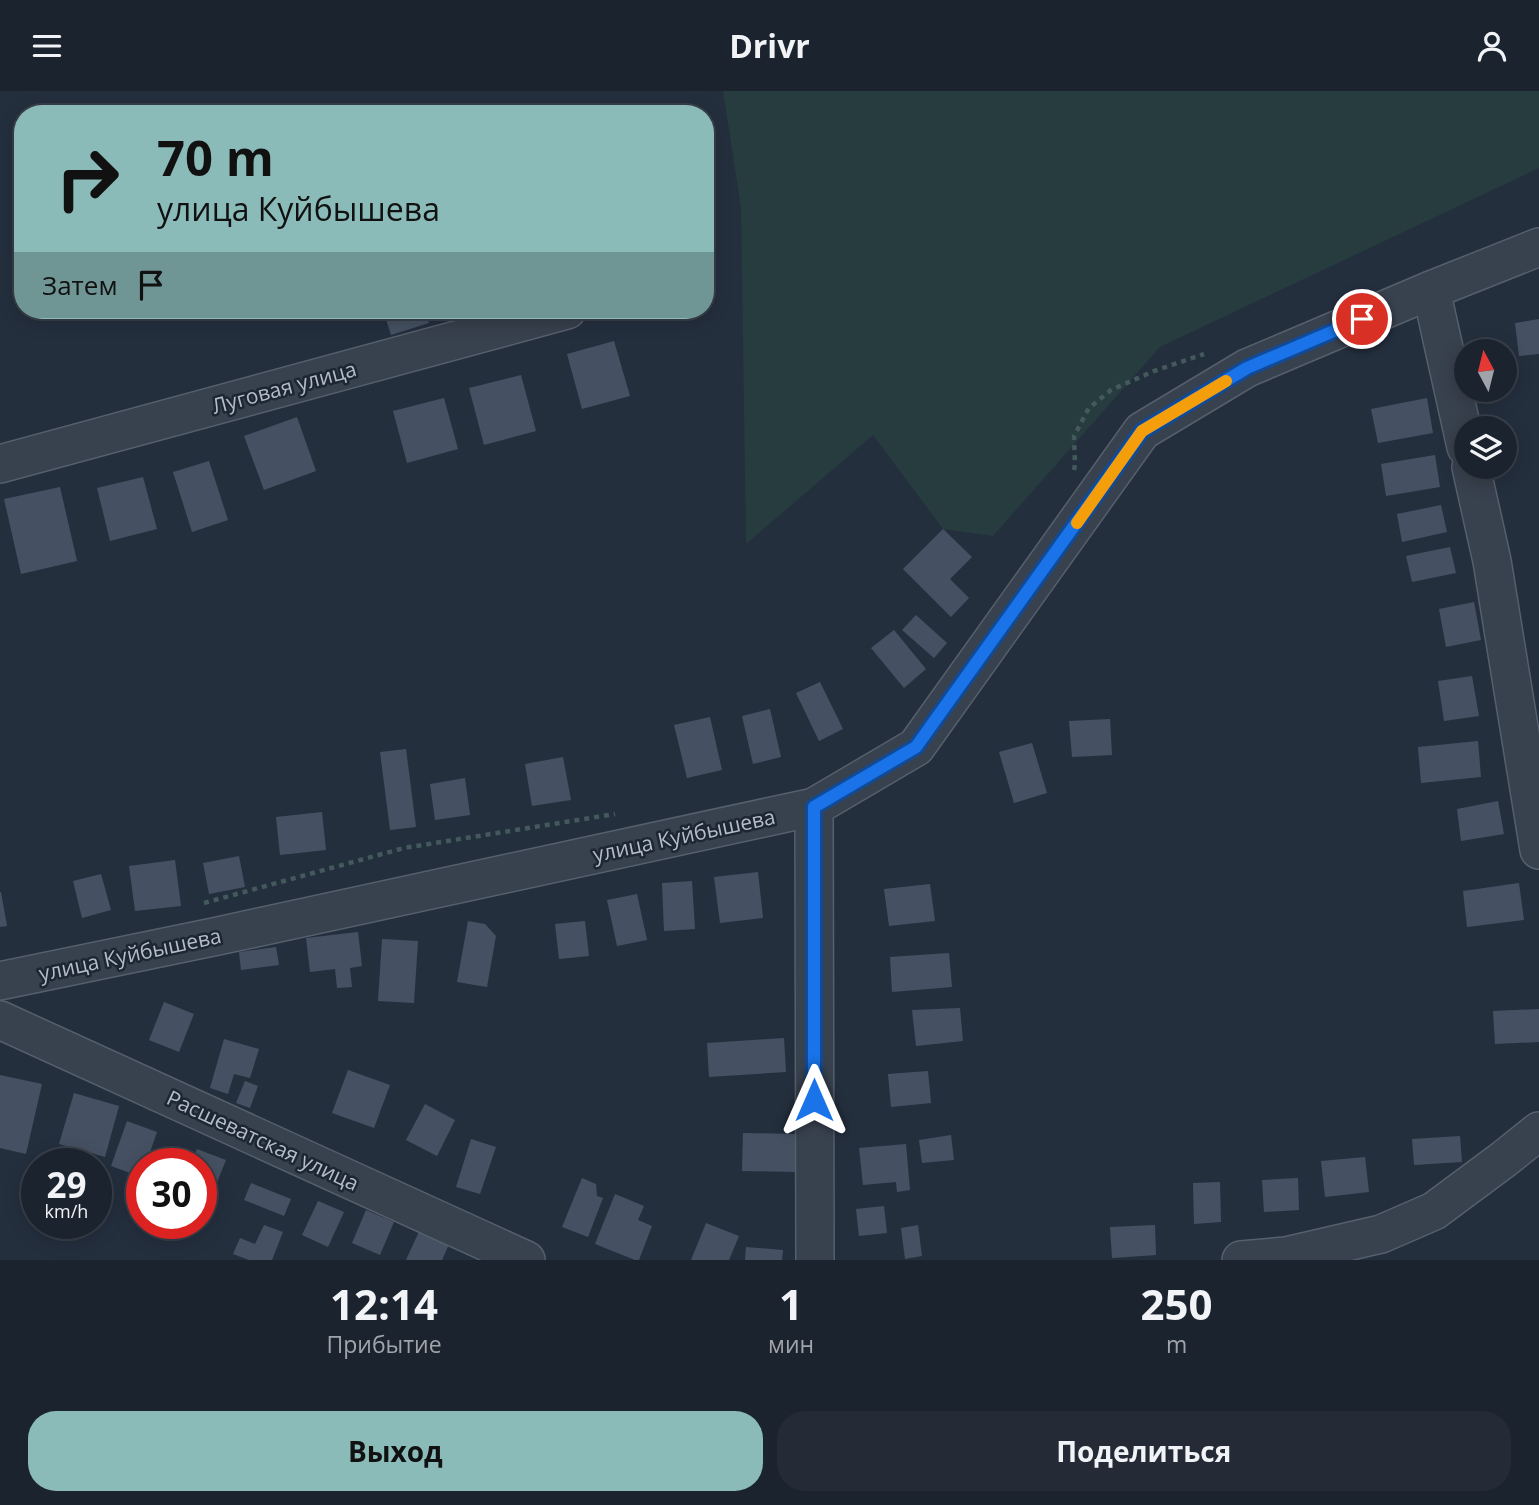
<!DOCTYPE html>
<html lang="ru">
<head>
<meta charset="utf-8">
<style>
  :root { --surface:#1b232e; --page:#242b36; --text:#f1f3f6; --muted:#a0a4aa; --line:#39404a; --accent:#8bbbb9 }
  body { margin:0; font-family:"Open Sans",sans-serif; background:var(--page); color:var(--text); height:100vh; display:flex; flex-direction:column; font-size:26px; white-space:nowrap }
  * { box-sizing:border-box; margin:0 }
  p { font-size:23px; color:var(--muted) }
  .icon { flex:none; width:38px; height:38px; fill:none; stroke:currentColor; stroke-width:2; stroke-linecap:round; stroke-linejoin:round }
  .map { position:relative; height:1169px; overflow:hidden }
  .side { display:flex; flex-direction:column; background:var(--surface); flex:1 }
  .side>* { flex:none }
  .top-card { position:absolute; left:14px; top:14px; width:700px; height:214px; border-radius:28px; box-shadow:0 4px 18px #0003,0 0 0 2px var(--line); background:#8bbbb9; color:#111; overflow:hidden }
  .needle { width:46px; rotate:353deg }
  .controls { position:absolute; left:1454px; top:248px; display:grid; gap:14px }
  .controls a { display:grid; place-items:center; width:63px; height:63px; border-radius:50%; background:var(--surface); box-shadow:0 4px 18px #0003,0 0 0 2px var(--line); font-size:35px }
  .speed { position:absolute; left:21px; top:1057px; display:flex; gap:14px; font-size:35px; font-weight:700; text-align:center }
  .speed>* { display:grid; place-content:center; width:91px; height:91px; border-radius:50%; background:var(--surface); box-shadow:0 4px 18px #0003,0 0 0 2px var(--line); line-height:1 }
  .speed small { font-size:18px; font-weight:400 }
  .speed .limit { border:10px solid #d22; background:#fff; color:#111 }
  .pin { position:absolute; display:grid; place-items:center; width:60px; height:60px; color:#fff; margin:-30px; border:4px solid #fff; border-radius:50%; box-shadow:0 2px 7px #0007 }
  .me { position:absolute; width:77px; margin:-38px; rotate:0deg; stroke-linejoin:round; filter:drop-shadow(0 0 5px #0008) }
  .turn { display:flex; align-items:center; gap:24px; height:147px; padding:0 28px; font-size:32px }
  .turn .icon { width:91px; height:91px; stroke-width:2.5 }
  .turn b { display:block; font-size:49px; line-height:60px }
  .then { display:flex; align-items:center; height:66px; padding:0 28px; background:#0003; gap:14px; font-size:26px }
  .eta { display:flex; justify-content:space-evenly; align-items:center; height:119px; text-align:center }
  .eta b { font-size:42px; font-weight:700; line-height:49px }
  .action { display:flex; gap:14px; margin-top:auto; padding:14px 28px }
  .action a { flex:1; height:80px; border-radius:28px; background:var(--accent); color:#111; font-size:28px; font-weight:700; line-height:80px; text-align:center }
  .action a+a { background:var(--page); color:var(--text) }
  header { display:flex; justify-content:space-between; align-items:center; height:91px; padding:0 28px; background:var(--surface); font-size:32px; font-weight:700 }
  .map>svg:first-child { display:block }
</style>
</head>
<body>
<header><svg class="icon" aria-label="menu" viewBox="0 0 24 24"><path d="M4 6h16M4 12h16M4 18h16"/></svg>Drivr<svg class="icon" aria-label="person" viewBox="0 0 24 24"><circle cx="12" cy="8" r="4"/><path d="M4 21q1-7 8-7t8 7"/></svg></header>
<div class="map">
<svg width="1539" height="1169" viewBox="0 0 1539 1169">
  <rect width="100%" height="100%" fill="#242f3e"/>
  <!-- green -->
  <polygon fill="#263c3f" points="723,0 1539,0 1539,77 1160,256 993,445 943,438 873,344 746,453 741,117"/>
  <!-- building -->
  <g fill="#455162">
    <polygon points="383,219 425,219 429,232 391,244"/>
    <polygon points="1539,228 1539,263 1519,265 1515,232"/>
    <polygon points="614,250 630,305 582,318 567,263"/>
    <polygon points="521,284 536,340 484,354 469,297"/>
    <polygon points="444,307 458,358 407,372 393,320"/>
    <polygon points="1427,307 1433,342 1378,352 1371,318"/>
    <polygon points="297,326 316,380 264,399 244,345"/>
    <polygon points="1435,364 1440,396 1386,405 1381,373"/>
    <polygon points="209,370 228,429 192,441 173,381"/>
    <polygon points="143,386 157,438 110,450 97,397"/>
    <polygon points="60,396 77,470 21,483 4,408"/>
    <polygon points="1441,414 1447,441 1402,451 1397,423"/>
    <polygon points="943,438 972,466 950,488 969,507 951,526 903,478"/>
    <polygon points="1450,456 1456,482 1412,491 1406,465"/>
    <polygon points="1474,511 1481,549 1446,556 1439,518"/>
    <polygon points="916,524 947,552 934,567 902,539"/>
    <polygon points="894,539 926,578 904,597 871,557"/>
    <polygon points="1472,585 1479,625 1444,630 1438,590"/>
    <polygon points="820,591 843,638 819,650 796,602"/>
    <polygon points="770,618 781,666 753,673 742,625"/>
    <polygon points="710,626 722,679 687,687 674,634"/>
    <polygon points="1110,628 1112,664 1072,666 1069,630"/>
    <polygon points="1478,650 1481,686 1421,692 1418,656"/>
    <polygon points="1032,652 1047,702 1014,712 999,661"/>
    <polygon points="406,658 416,736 390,739 380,661"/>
    <polygon points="563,666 571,709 532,715 525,673"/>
    <polygon points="465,687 470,724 435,729 430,693"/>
    <polygon points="1498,710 1504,743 1461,750 1457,718"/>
    <polygon points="322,721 326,759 280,764 276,726"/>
    <polygon points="239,765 245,796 209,803 203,772"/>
    <polygon points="175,769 181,815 135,820 129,775"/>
    <polygon points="758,781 763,827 720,832 714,786"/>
    <polygon points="101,783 111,819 82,827 73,790"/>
    <polygon points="692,790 695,838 664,840 662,792"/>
    <polygon points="1519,792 1524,829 1467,836 1463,800"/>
    <polygon points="930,793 935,830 889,835 884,798"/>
    <polygon points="0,801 1,801 7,835 0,836"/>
    <polygon points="637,803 647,849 617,855 607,809"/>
    <polygon points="468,830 485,833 496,845 487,896 457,891"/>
    <polygon points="585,830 589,865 559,868 555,833"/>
    <polygon points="358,841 362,875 350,877 352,896 337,897 335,878 310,881 306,847"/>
    <polygon points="382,848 418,850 414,912 378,910"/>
    <polygon points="276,856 279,874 241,879 239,861"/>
    <polygon points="949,862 952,896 892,901 890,866"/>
    <polygon points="164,911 194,923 179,961 149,949"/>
    <polygon points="960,917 963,950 916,955 912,919"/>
    <polygon points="1539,918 1539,951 1495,953 1493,920"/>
    <polygon points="784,947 786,981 709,986 707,952"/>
    <polygon points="224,948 259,958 250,987 234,983 228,1003 210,997"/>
    <polygon points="348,979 390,994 374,1037 332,1022"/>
    <polygon points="928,980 931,1012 891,1016 888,983"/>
    <polygon points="0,984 42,993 26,1063 0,1057"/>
    <polygon points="245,990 258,995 250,1017 236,1012"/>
    <polygon points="74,1002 119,1015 105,1066 59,1053"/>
    <polygon points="425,1013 455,1029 437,1065 406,1049"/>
    <polygon points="127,1030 157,1041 146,1073 142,1073 141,1086 111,1075"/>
    <polygon points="743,1042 796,1043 796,1081 742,1080"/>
    <polygon points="951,1044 954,1069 922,1072 919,1049"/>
    <polygon points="1460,1045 1462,1071 1414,1074 1412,1048"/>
    <polygon points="471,1048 496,1056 480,1103 456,1096"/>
    <polygon points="906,1053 910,1099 897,1101 896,1091 863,1094 859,1057"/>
    <polygon points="197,1058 226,1069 208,1114 201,1111 201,1073 191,1073"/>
    <polygon points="1365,1066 1369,1101 1325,1106 1321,1070"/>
    <polygon points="582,1087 596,1093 597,1105 603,1107 588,1146 562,1136"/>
    <polygon points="1298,1087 1299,1119 1264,1121 1262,1089"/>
    <polygon points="1220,1091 1221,1131 1194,1133 1193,1092"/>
    <polygon points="251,1092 291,1108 284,1125 244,1109"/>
    <polygon points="615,1103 644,1115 638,1129 652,1135 639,1169 635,1169 595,1153"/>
    <polygon points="318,1110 344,1121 328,1156 302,1144"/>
    <polygon points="884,1115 887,1142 859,1145 856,1118"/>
    <polygon points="366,1119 394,1131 380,1164 352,1152"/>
    <polygon points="706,1132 739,1145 729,1169 691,1169"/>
    <polygon points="264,1134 283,1141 272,1169 249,1169 233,1163 240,1147 255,1153"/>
    <polygon points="918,1134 922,1165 905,1168 901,1137"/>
    <polygon points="1155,1134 1156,1164 1112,1167 1110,1136"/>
    <polygon points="421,1136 451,1149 442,1169 406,1169"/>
    <polygon points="746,1156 783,1159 782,1169 745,1169"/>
  </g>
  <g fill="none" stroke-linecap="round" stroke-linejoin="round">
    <!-- minor casing -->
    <g stroke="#565f6c" stroke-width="40">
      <g id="minor">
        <polyline points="1431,199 1466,356"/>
        <polyline points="0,373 567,219"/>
        <polyline points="1471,376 1492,470 1539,759"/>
        <polyline points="814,716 815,1169"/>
        <polyline points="0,890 218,845 814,716 916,656 1142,340 1247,277 1431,199 1539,156"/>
        <polyline points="0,929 526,1169"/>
        <polyline points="1241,1169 1286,1165 1381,1143 1434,1120 1504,1068 1539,1040"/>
      </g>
    </g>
    <!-- path -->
    <g stroke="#44595c" stroke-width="4.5" stroke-dasharray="5 5" stroke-linecap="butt">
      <polyline points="1074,379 1075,374 1074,345 1089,317 1111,299 1154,280 1204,263"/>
      <polyline points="204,812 404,757 615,723"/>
    </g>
    <!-- minor -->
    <use href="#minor" stroke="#38414e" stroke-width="37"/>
  </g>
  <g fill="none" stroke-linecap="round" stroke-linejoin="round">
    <!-- route casing -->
    <g stroke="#114b97" stroke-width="18">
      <polyline id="route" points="814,1009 814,716 916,656 1142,340 1247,277 1362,228"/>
    </g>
    <!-- route -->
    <use href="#route" stroke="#1a73e8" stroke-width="12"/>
    <!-- slow -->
    <polyline stroke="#f59e0b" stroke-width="12" points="1077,432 1142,340 1226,290"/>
  </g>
  <g text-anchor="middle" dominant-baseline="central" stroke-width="5" stroke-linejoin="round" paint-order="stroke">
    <!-- street labels -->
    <g font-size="21" fill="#b4bcc9" stroke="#1d2633">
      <text transform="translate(284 296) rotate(-15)">Луговая улица</text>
      <text transform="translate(684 744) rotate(-12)">улица Куйбышева</text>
      <text transform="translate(130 863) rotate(-12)">улица Куйбышева</text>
      <text transform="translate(263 1049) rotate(25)">Расшеватская улица</text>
    </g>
  </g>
</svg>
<div class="controls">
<a><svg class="needle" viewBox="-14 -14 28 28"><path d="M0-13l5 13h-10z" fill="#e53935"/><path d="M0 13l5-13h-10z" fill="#a0a4aa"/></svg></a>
<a><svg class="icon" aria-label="layers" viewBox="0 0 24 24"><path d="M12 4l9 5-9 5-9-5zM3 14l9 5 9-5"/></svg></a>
</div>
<div class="speed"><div>29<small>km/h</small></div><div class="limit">30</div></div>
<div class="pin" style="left:1362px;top:228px;background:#d93025"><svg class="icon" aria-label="arrive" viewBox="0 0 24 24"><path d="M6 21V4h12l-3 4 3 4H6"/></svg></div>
<svg class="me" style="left:814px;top:1009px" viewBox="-20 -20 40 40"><path d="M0-17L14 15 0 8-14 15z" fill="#1a73e8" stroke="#fff" stroke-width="4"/></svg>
<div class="top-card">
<div class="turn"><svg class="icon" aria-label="right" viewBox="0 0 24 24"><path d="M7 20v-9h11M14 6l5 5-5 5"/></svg><div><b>70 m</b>улица Куйбышева</div></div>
<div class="then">Затем<svg class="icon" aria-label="arrive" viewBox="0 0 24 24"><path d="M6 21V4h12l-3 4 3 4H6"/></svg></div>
</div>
</div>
<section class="side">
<div class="eta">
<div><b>12:14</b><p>Прибытие</p></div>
<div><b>1</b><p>мин</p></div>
<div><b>250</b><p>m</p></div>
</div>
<div class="action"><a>Выход</a><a>Поделиться</a></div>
</section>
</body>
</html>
